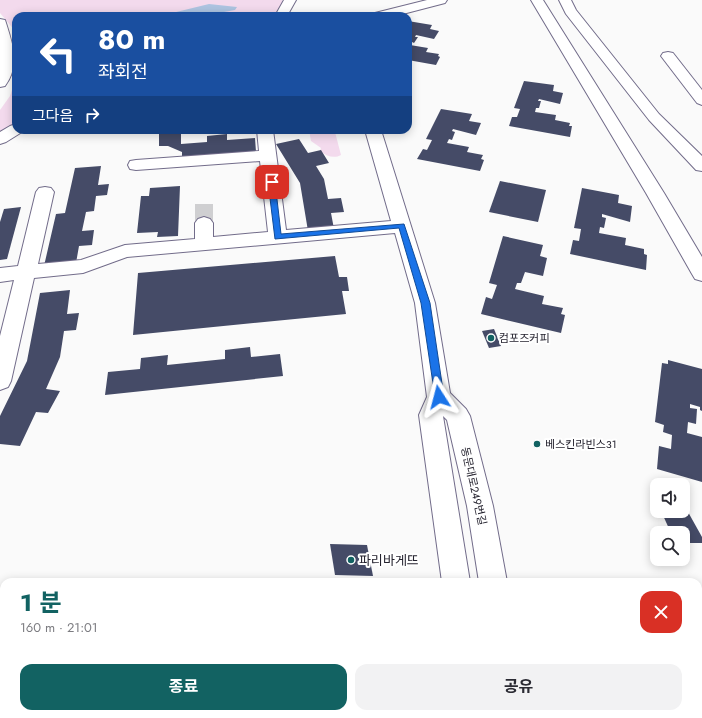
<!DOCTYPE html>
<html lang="ko">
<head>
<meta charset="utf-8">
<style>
  :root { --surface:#fff; --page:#f2f2f3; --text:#2b2b33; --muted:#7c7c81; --accent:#126262 }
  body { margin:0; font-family:Jost,"Noto Sans KR",sans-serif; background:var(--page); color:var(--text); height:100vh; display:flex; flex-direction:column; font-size:15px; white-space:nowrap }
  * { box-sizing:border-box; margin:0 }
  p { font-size:13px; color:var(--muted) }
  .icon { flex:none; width:22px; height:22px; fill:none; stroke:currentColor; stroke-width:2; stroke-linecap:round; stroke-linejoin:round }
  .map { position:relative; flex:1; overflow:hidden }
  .details { position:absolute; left:0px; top:578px; width:702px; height:140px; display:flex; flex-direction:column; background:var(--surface); border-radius:12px 12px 0 0; box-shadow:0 2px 10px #0003 }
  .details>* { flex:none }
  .hud { position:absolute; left:12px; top:12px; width:400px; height:122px; border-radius:12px; box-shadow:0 2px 10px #0003; background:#1a4fa0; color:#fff; overflow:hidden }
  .fabs { position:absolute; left:650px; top:478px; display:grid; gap:8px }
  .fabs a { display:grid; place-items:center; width:40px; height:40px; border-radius:8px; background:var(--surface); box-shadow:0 2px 10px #0003; font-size:20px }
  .pin { position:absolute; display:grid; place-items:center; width:34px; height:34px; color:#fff; margin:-17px; border-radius:8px; box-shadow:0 2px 6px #0006 }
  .me { position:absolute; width:44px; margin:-22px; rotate:351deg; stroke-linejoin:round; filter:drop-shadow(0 0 3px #0008) }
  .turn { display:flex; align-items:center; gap:14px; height:84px; padding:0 20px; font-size:18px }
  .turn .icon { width:52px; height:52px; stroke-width:2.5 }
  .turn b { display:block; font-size:28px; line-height:34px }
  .then { display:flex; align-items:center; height:38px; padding:0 20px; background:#0003; gap:8px; font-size:15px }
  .round { display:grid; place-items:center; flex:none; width:42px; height:42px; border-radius:12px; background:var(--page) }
  .overview { display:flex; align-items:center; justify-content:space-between; height:68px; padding:0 20px }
  h1 { font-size:24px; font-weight:700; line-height:30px; color:var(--accent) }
  .button { display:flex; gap:8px; margin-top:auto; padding:8px 20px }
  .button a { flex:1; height:46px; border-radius:12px; background:var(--accent); color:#fff; font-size:16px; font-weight:700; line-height:46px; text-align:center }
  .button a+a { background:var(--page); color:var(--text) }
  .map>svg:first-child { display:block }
</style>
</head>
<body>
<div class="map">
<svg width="702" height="718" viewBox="0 0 702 718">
  <rect width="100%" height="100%" fill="#fafafa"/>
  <!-- green -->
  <g fill="#f3daed">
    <polygon points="0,0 282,0 282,4 276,16 16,16 16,32 0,13"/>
    <polygon points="16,78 16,124 0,133 0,110 10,96"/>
    <path d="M309,130H329L335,132L341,155C334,159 326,156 320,151L321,148L311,141Z"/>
  </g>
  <!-- water -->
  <polygon fill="#adc4e1" points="209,4 237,7 235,10 202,16 166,16 168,14"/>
  <!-- building -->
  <g fill="#454b67">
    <polygon points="408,21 432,25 430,29 439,31 434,39 416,35 415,37 418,37 414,43 412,42 410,45 428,48 426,52 439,54 438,56 440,57 436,65 408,60"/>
    <polygon points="524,81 554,85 553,91 563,93 560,104 539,99 538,101 541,101 539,108 536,108 535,112 556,115 555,120 570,123 569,126 572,126 570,137 509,126 512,117 517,117 520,109 514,108"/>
    <polygon points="441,109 472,114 469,121 481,123 476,135 453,129 452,131 455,132 452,140 449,139 447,143 469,147 467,152 483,155 481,159 484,160 480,171 417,159 423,149 427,150 432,140 426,139"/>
    <polygon points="159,130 181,130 181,144 207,142 207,136 227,134 227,140 255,138 256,152 182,158 182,152 168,146 159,146"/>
    <polygon points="299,139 308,153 321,150 329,163 316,166 324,179 328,199 341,198 344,212 331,213 334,229 308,231 300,183 276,144"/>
    <polygon points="101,166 98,185 109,184 107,195 96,196 94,211 86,212 82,231 94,230 92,245 79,246 76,263 44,266 56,214 65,213 75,168"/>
    <polygon points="500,181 546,190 538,222 489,212"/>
    <polygon points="180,186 178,236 157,237 158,232 137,233 141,196 149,196 150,188"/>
    <polygon points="582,188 619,195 618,203 632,206 630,222 602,214 602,217 606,218 604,228 600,227 599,233 626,238 625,245 644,249 644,254 647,255 646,270 570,254 573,240 579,241 581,229 574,228"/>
    <polygon points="21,207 7,259 0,260 0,222 4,209"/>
    <polygon points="503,236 543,245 540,256 547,258 543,276 525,272 521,283 517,283 515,289 544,296 542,304 563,308 561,314 565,315 561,333 481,314 486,297 492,299 497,285 489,283"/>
    <polygon points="335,256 339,277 347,277 349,291 342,291 346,314 133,335 138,273"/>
    <polygon points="70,290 67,314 79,313 76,330 64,331 60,357 46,389 60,391 48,413 36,412 20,446 0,444 0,416 27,361 40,293"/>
    <polygon points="494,329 501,346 489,348 482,331"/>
    <polygon points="250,347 251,357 280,354 283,376 105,395 108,372 140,369 141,358 168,355 167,365 225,359 225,350"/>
    <polygon points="668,360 702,369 702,411 700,410 700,407 690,404 690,408 697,409 696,424 688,422 687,433 702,437 702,482 657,469 659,446 671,449 672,435 663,432 664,425 655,422 662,363 668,364"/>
    <polygon points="683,503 702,537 702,543 683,543 683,533 671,533 661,511 683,511"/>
    <polygon points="330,544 367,545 373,576 335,575"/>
  </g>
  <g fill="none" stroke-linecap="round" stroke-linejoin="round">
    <!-- minor-tunnel -->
    <polyline stroke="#cfcfd1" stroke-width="18" stroke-dasharray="18 9" stroke-linecap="butt" points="204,204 204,223"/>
    <!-- minor casing -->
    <g stroke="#726c8a" stroke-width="2">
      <g id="minor">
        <polygon points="427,0 447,0 445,3 395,16 374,16 375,13"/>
        <polygon points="531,0 543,0 664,193 702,257 702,281 695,279 692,274 646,193"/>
        <polygon points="559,0 571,0 576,10 659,114 702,156 702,171 696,170 649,120 566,14"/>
        <polygon points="668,52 673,53 702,90 702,105 697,103 661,56 663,53"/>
        <polygon points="257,130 273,130 286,230 391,221 365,130 381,130 435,303 450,393 466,409 470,416 493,506 507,582 479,582 467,506 447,420 443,416 470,582 442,582 419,415 427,397 415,303 395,233 127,257 83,273 34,278 11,381 8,387 0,390 0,336 14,280 0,282 0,268 18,266 36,192 39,188 45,187 51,188 54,192 38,264 81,260 125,245 195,239 195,223 198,219 204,217 210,219 213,223 213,237 268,232 260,161 136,170 130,169 128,165 130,161 136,160 259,151"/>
        <polygon points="4,676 4,714 14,714 13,718 0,718 0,677"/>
        <polygon points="457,714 489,714 490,718 458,718"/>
        <polygon points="497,714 529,714 528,718 496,718"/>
      </g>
    </g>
    <!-- major casing -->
    <g stroke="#726c8a" stroke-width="2">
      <g id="major">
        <rect x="0" y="608" width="4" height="28"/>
        <rect x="698" y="623" width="4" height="30"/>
        <rect x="0" y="662" width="4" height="30"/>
        <polygon points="698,684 702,685 702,717 694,714 698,714"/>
      </g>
    </g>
    <!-- highway casing -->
    <g stroke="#726c8a" stroke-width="2">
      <g id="highway">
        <polygon points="284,0 296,0 287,16 275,16"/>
        <path d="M0,19L5,20L6,23C13,45 20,66 5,86L0,87Z"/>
        <polygon points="16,124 16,130 23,130 22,132 6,142 0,144 0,132 10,126"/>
      </g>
    </g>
    <!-- minor -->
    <use href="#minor" fill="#fff" fill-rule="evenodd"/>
    <!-- major -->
    <use href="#major" fill="#fff" fill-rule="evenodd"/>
    <!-- highway -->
    <use href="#highway" fill="#fff" fill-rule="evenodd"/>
  </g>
  <!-- route -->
  <polygon fill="#1a73e8" stroke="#114b97" points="272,180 275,182 281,234 404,224 430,303 444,397 443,400 436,400 435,397 421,303 399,228 275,239 268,182"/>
  <!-- markers -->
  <g fill="#126262" stroke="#fff" stroke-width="1.5">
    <circle cx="491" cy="338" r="4"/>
    <circle cx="537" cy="444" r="4"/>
    <circle cx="351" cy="560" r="4"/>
  </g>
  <g text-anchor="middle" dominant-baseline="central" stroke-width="4" stroke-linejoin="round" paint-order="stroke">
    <!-- poi labels -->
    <g font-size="11" fill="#24222e" stroke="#fff" text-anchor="start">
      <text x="499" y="338">컴포즈커피</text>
      <text x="545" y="444">베스킨라빈스31</text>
    </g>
    <!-- street labels -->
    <g font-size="11" fill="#24222e" stroke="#fff">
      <text transform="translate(474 486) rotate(77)">동문대로249번길</text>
    </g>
    <!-- near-poi labels -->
    <g font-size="13" fill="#24222e" stroke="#fff" text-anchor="start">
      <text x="359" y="560">파리바게뜨</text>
    </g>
  </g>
</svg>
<div class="fabs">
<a><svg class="icon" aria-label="sound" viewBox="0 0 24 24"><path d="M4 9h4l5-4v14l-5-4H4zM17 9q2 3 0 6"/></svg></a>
<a><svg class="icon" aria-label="search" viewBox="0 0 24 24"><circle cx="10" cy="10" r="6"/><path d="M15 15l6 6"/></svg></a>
</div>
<div class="pin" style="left:272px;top:182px;background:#d93025"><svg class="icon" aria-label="arrive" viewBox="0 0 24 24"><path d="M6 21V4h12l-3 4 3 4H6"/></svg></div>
<svg class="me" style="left:439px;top:397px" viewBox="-20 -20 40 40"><path d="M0-17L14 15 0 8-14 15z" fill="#1a73e8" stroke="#fff" stroke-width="4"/></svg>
<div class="hud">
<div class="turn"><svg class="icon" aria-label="left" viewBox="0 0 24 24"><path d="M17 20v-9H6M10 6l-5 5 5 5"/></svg><div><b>80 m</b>좌회전</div></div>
<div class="then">그다음<svg class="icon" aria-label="right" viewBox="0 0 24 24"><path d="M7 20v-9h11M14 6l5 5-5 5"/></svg></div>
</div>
<section class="details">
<div class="overview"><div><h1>1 분</h1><p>160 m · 21:01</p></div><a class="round" style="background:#d93025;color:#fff"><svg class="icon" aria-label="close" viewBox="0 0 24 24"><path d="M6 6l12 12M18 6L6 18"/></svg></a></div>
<div class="button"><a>종료</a><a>공유</a></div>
</section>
</div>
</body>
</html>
